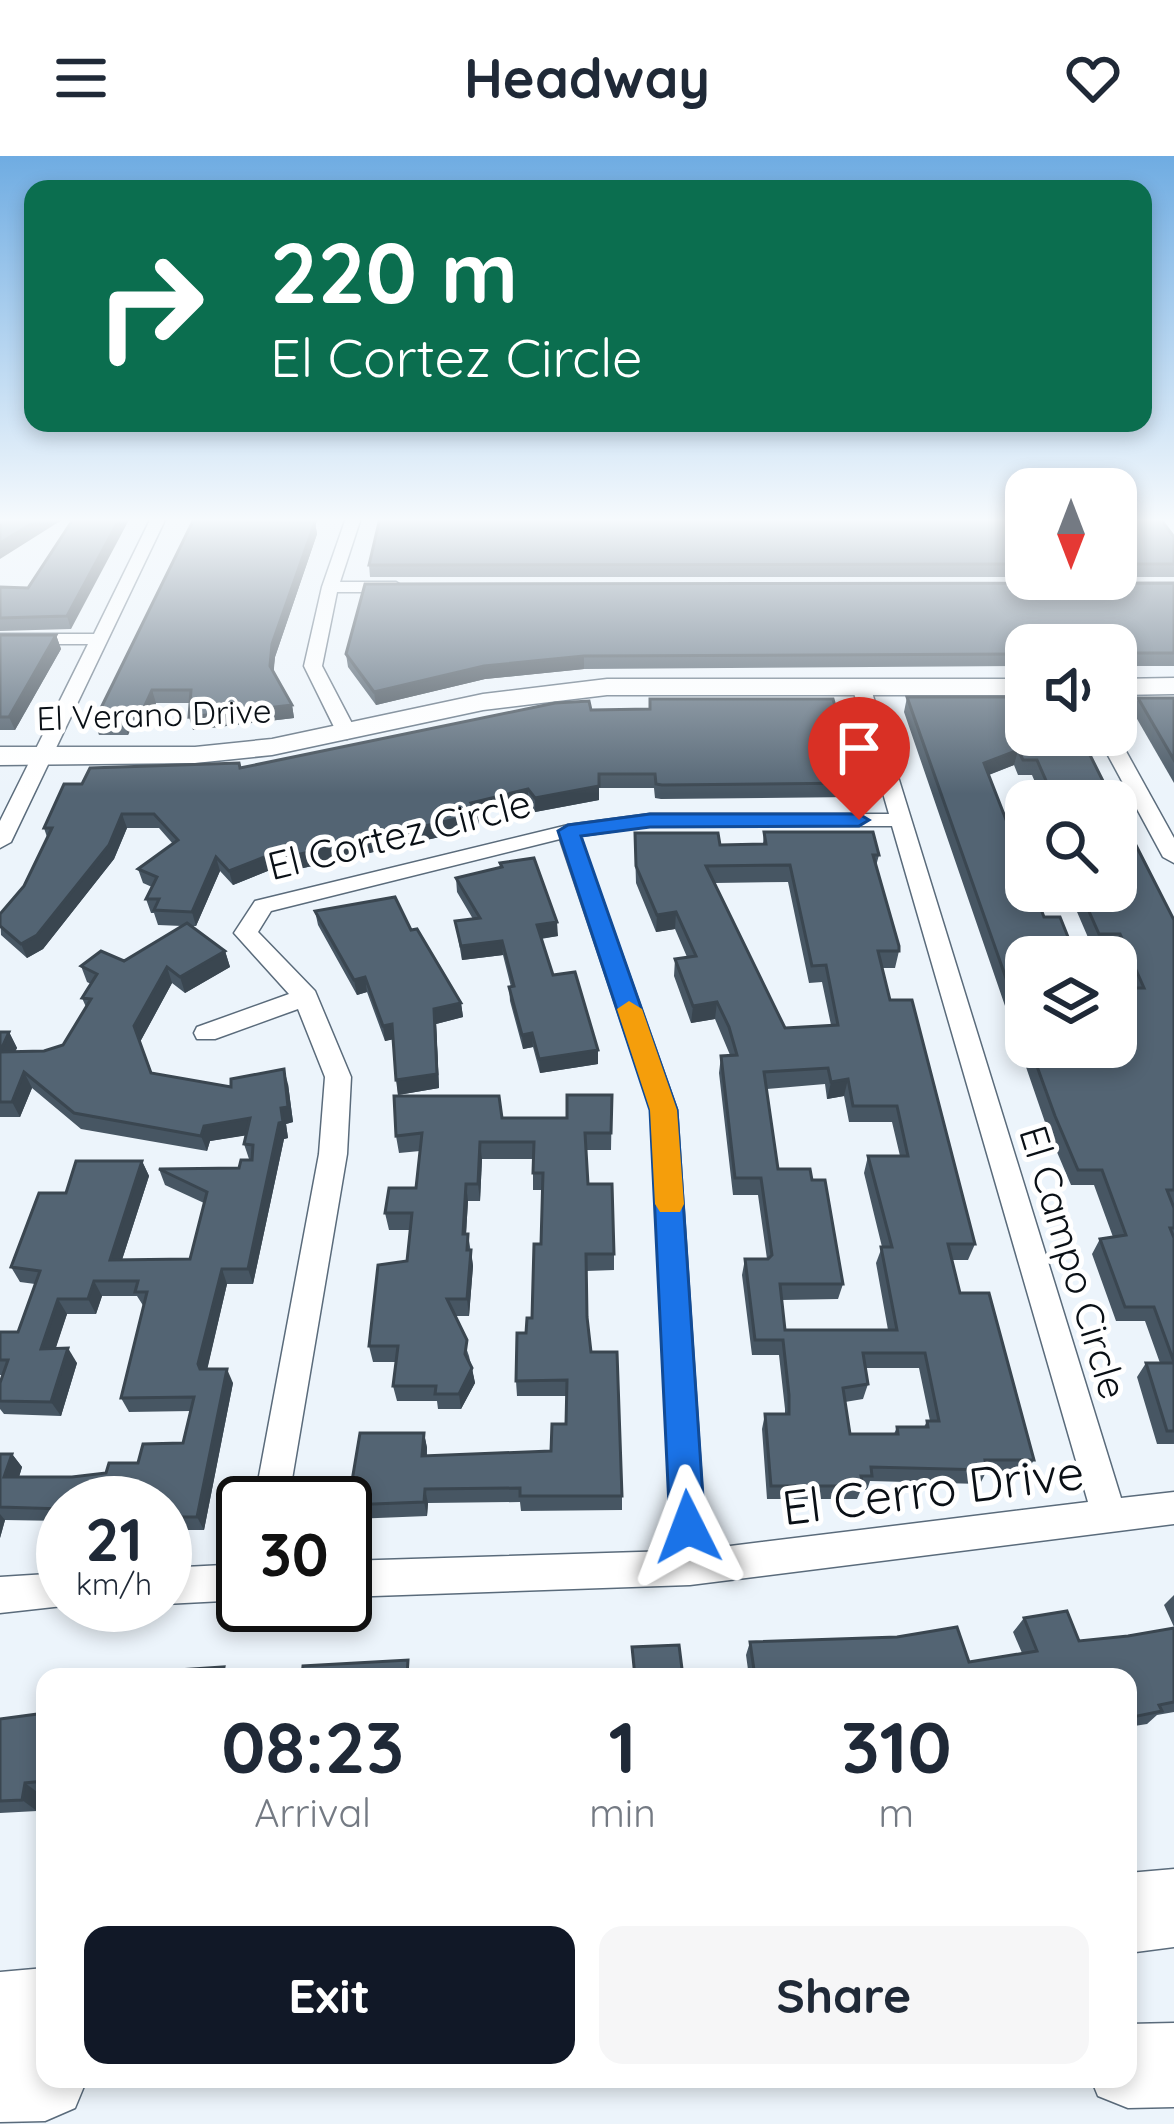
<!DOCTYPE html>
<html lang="en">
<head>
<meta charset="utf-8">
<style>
  :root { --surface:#fff; --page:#f6f6f7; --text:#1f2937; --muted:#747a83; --accent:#111827 }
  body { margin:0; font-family:Quicksand,sans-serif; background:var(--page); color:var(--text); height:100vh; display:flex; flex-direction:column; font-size:45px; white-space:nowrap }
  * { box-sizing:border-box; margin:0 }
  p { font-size:39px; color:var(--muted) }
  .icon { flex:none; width:66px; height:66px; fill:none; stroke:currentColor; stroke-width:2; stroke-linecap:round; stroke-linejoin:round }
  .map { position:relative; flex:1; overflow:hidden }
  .sheet { position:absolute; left:36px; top:1512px; width:1101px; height:420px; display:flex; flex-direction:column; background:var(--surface); border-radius:24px; box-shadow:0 6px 18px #0003 }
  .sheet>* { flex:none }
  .hud { position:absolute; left:24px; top:24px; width:1128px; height:252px; border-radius:24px; box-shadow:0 6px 18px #0003; background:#0b6e4f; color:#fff; overflow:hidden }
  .needle { width:78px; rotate:180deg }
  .tools { position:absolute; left:1005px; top:312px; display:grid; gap:24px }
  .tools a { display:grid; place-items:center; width:132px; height:132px; border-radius:24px; background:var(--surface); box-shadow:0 6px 18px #0003; font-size:60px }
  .speed { position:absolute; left:36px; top:1320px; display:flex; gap:24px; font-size:60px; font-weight:700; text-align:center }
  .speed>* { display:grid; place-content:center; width:156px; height:156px; border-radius:50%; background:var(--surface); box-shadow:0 6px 18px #0003; line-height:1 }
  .speed small { font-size:30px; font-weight:400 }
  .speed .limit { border:6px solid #111; border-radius:18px; background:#fff; color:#111 }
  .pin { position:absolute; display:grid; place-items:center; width:102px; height:102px; color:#fff; margin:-123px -51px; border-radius:50% 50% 50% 0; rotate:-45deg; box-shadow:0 0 12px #0007 }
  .pin .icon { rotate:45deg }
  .me { position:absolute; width:132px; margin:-66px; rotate:357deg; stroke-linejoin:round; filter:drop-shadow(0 0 9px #0008) }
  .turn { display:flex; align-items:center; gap:42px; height:252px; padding:0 48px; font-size:54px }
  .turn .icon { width:156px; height:156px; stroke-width:2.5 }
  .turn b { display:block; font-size:84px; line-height:102px }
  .eta { display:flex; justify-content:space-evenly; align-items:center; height:204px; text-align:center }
  .eta b { font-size:72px; font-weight:700; line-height:84px }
  .button { display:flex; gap:24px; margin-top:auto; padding:24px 48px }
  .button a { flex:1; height:138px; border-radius:24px; background:var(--accent); color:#fff; font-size:48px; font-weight:700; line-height:138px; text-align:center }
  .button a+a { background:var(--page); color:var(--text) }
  header { display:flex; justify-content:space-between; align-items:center; height:156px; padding:0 48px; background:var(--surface); font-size:54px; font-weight:700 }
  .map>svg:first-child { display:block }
</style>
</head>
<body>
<header><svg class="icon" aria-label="menu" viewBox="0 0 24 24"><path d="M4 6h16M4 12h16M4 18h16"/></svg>Headway<svg class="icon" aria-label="heart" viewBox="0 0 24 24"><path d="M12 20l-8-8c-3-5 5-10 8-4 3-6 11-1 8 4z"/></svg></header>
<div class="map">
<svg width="1174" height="1968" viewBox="0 0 1174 1968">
  <rect width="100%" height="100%" fill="#ecf4fb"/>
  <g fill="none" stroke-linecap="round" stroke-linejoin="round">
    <!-- street casing -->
    <g stroke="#5a6b7b" stroke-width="3">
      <g id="street">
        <polygon points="151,362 166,362 11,686 0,692 0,665 88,488 0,488 0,478 94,478"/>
        <polygon points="346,362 361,362 340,426 396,426 404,431 396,436 337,436 322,510 357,577 347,583 337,577 304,510 322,431"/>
        <path d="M855,526L870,530L1121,1342L1174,1336V1368L690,1429L345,1441V1405L672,1395L651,954L560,683L271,755L258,776L315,835L351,921L347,998L288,1347H254L319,998L325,921L298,853L215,883H197L194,877L197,871L289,838L234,777L255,745L568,669L650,658H889L852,530ZM650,670H892L1088,1346L706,1393L677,954L580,680Z"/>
        <polygon points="1097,579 1117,579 1174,682 1174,707 1163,701"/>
        <polygon points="243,1408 243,1444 165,1448 165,1412"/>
        <polygon points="63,1417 63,1449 72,1449 0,1457 0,1421"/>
      </g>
    </g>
    <!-- secondary casing -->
    <g stroke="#5a6b7b" stroke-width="3">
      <g id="secondary">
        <polygon points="1174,522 1174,538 1116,539 1116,523"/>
        <polygon points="607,523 1026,523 1026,539 607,539 483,554 272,599 195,607 0,609 0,591 195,591 272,583 483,538"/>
      </g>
    </g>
    <!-- highway casing -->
    <g stroke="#5a6b7b" stroke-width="3">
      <g id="highway">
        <polygon points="1174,1713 1174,1791 1128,1797 1128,1717"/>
        <polygon points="45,1812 45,1923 87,1923 75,1952 45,1965 0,1966 0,1816"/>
        <polygon points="1174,1867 1174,1951 1128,1952 1098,1940 1091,1923 1128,1923 1128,1868"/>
      </g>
    </g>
    <!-- street -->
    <use href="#street" fill="#fff" fill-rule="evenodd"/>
    <!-- secondary -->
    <use href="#secondary" fill="#fff" fill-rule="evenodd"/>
    <!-- highway -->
    <use href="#highway" fill="#fff" fill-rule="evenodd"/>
  </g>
  <!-- wall -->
  <g fill="#475663" fill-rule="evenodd">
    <polygon points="74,362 71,473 0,475 0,431 28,432"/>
    <polygon points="1026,362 1026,421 370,421 369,409"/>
    <polygon points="1116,362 1174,381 1174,421 1116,421"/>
    <polygon points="315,366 317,378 275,501 273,516 292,549 294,562 193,574 190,547 156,547 145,572 131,572 128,579 99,579 94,566"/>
    <polygon points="1174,427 1174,510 1116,510 1116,489 1026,489 1026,510 584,513 485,523 376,549 348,511 346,498"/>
    <polygon points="0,479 56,479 61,493 15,574 0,574"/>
    <polygon points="907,541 1026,541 1113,645 1043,645 1032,619 1018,619 1014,609 989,619 1026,801 1026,891 1116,891 1130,832 1113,793 1093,793 1068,735 1116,735 1174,764 1174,1288 1157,1288 1137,1221 1146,1207 1160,1207 1145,1165 1116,1165 1092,1098 1100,1083 1113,1081 1094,1029 1071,1029 1048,975 904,556"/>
    <polygon points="1138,542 1174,542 1174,627 1133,556"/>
    <polygon points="650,543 857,627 855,641 661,643 655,642 654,632 599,632 599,644 535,656 528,647 478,659 479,672 299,713 295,704 233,729 220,715 196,770 192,770 225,795 230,811 185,837 172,827 140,886 151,917 231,931 288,928 293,966 286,968 288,982 284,983 253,1128 227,1128 207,1213 233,1227 204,1374 165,1374 165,1347 63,1347 63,1365 5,1364 0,1382 0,1298 12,1298 22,1311 19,1321 72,1321 106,1317 138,1307 183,1287 191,1255 129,1256 121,1242 144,1151 137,1140 102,1140 96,1158 67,1158 55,1193 77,1207 61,1260 4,1258 0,1253 0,1227 3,1219 0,1219 0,1176 18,1176 35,1128 20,1126 11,1111 66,1037 142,1005 149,1020 122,1104 190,1103 204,1047 165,1029 159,1013 239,1012 249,1003 244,988 246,979 210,985 207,995 81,973 32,932 20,961 0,961 0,876 9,876 17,892 15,895 44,895 63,889 86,851 82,842 91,828 87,826 81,810 124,805 182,770 158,769 154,757 151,757 146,743 152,731 143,727 138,713 173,688 159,672 127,672 114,703 43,793 27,802 1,779 0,758 24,730 47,681 44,672 82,628 241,612 591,554 649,553"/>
    <path d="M764,676L879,699L876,710L899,795L895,812H882L890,844L975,1088L968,1104H952L960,1137L1034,1304L1025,1318H985L980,1328L870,1325L867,1334H861L857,1343H767L762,1273L765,1258H785V1253L779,1199H752L742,1119L745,1103H767L758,1039H733L719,917L721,900L730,899L715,863L691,867L674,820L675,803L687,801L675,773L656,776L636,727L635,693V677L720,689L763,688ZM788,726L809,827L822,826L831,869L785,872L714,727ZM825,928L827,943L844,940L849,966H892L900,1000H868L864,1017L882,1091L876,1107L888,1174H785L782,1144L838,1143L843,1128L812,1024L778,1013L767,933ZM866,1212H919L930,1265H927L924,1271H897L894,1278H850L845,1246L863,1243L868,1228Z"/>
    <polygon points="500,707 558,780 541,783 553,819 598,908 540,917 533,891 523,893 510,845 509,831 511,831 503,799 462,804 455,765 473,763 457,736 456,722 501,712"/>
    <polygon points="315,755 411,774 461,847 463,861 436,868 439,932 398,939 393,883 385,885 367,836 357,839 318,769"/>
    <polygon points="612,939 611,994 586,994 588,1028 614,1098 614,1114 586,1115 587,1161 591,1196 622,1340 622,1354 521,1355 520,1346 428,1347 427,1360 353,1363 348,1349 424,1277 427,1292 427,1300 551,1295 566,1268 567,1240 517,1240 516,1225 526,1177 532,1162 541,1088 543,1034 533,1034 533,1003 482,1003 480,1045 468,1045 466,1078 468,1078 473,1110 469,1160 455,1160 469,1200 475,1227 461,1253 438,1253 437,1245 397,1245 393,1230 396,1206 373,1206 369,1190 407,1105 410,1074 389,1074 385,1057 416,1032 420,995 399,997 396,980 502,962 567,962"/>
    <polygon points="1174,1439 1174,1471 1164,1449"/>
    <polygon points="1024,1462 1079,1485 1128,1480 1174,1472 1174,1556 1157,1559 1147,1568 1128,1571 1128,1521 749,1521 746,1499 750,1486 969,1506 1022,1497 1013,1476"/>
    <polygon points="45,1557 45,1638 40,1638 37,1655 0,1657 0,1563"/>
  </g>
  <!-- shaded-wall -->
  <g fill="#3a4650">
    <polygon points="41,362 65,362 0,403 0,387"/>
    <polygon points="120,362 130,362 71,473 67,460"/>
    <polygon points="315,366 317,378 275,501 273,523 270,510 272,488"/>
    <polygon points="56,479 61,493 15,574 9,561"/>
    <polygon points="584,500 584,513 485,523 376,549 374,536 484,510"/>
    <polygon points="152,534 156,547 145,572 141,558"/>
    <polygon points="292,549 294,562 193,574 189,561"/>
    <polygon points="127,558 131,572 128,579 124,566"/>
    <polygon points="1018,594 1014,609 980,622 984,607"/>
    <polygon points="599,630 599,644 535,656 535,642"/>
    <polygon points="528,633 528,647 478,659 479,672 299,713 296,699 471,647"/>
    <polygon points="122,658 127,672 114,703 43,793 27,802 21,788"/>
    <polygon points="292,690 295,704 233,729 229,715"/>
    <polygon points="216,701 220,715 196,770 192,756"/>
    <polygon points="676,756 675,773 656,776 657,759"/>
    <polygon points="557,766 558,780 537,783 537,769"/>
    <polygon points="502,785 503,799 462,804 461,790"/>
    <polygon points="225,795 230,811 185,837 180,821"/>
    <polygon points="167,811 172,827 140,886 134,870"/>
    <polygon points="365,821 367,836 357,839 354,824"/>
    <polygon points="717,846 715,863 691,867 693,850"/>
    <polygon points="461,847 463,861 436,868 439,932 398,939 396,924 434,853"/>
    <polygon points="392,868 395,883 385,885 383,870"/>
    <polygon points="9,876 17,892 8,911 0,896"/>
    <polygon points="532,877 533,891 523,893 522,879"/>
    <polygon points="598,894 598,908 540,917 539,903"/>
    <polygon points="284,913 288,928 293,966 286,968 288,982 284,983 253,1128 248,1113"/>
    <polygon points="24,916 32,932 20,961 12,946"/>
    <polygon points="848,923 844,940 827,943 831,926"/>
    <polygon points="250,962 255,978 210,985 207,995 201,980 204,970"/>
    <polygon points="480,986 482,1003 480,1045 478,1028"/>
    <polygon points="142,1005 149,1020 117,1119 110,1104"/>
    <polygon points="466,1028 468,1045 465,1094 463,1078"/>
    <polygon points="471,1094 473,1110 469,1160 467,1143"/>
    <polygon points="222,1113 227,1128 205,1223 198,1208"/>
    <polygon points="94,1125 102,1140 96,1158 88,1143"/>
    <polygon points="58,1143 67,1158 51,1207 41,1193"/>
    <polygon points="68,1192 77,1207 61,1260 51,1246"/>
    <polygon points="472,1212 475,1227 461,1253 459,1238"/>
    <polygon points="227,1213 233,1227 204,1374 197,1361"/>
    <polygon points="424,1277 427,1292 425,1315 422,1300"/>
    <polygon points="12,1298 22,1311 15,1334 4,1321"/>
    <polygon points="425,1333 428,1347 427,1360 424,1346"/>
    <polygon points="0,1358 5,1364 0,1382"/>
    <polygon points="25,1627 40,1638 37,1655 22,1644"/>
  </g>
  <!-- building -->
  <g fill="#536473" stroke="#3a4650" stroke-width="3" fill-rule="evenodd">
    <polygon points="0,362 41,362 0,387"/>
    <polygon points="74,362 120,362 67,460 0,462 0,431 28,432"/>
    <polygon points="380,362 1026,362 1026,408 369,409"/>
    <polygon points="1116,362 1160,362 1174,381 1174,408 1116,408"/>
    <polygon points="193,365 315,366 272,488 270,510 292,549 189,561 191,534 152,534 141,558 127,558 124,566 94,566"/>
    <polygon points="1174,427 1174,497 1116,497 1116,489 1026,489 1026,498 584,500 484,510 374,536 346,498 365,428"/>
    <polygon points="0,479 56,479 9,561 0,561"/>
    <polygon points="907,541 1026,541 1026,579 1080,579 1113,645 1055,645 1037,604 1023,604 1018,594 984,607 1026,715 1026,735 1034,735 1044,761 1060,761 1076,801 1026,801 1026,879"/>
    <polygon points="1138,542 1174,542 1174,604"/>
    <polygon points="650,543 833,543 857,627 662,629 656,628 655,618 599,618 599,630 535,642 528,633 471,647 478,658 296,699 292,690 229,715 216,701 192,756 154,754 159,743 146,743 157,721 138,713 178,684 154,658 122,658 109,689 37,779 21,788 0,770 0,758 24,730 52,672 44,672 64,628 82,628 90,612 239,607 240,612 555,547 589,545 591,554 650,553"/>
    <polygon points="1116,650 1174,764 1174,1034 1167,1034 1174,1052 1174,1072 1170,1072 1174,1082 1174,1206 1154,1151 1125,1151 1100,1083 1126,1079 1102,1014 1078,1014 1055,960 1030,891 1116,891 1116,832 1144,832 1120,778 1099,778 1080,735 1116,735"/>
    <path d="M764,676H873L879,699H873L899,790V795H878L890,844H912L975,1088H948L960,1137H989L1034,1304H985L987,1314L871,1311L872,1320H861L863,1330H771L765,1258H789V1239L783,1184H755L745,1103H768L772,1099L761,1022H735L721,900L737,899L729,871L717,846L693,850L675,803L696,800L676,756L657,759L636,710L635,677H718L720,689L766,688ZM790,709L812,810L826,809L838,869L785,872L706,710ZM828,912L831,926L848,923L853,950H897L908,1000H868L892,1091H881L897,1174H785L780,1128H843L825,1024H812L810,1013H778L764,916ZM863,1197H925L939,1265H927L928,1271H897L898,1278H850L843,1232L868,1228Z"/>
    <polygon points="534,702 557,766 537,769 553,819 575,816 598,894 539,903 532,877 522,879 509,831 514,830 502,785 461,790 455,765 480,762 456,722 502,711 500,707"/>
    <polygon points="395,741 411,774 417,773 461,847 434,853 437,918 396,924 392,868 383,870 365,821 354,824 315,755"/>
    <polygon points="187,767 225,795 180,821 167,811 134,870 151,917 231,931 231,923 284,913 288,951 281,952 283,966 279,967 248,1113 222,1113 198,1208 200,1213 227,1213 197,1361 165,1361 165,1347 63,1347 63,1353 0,1351 0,1298 12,1298 4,1321 72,1321 106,1317 109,1307 138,1307 143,1288 183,1287 194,1241 121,1242 147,1136 135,1136 138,1125 94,1125 88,1143 58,1143 41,1193 68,1192 51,1246 0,1245 0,1227 8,1204 0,1204 0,1176 18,1176 40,1115 11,1111 39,1037 66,1037 76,1005 142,1005 110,1104 190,1103 207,1036 159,1013 239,1012 241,1004 252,1004 253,989 244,988 250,962 204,970 201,980 74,957 24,916 12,946 0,946 0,876 9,876 0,896 44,895 63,889 91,843 82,842 97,818 81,810 101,795 124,805"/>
    <polygon points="567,939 612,939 611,977 585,977 588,1028 612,1028 614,1098 586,1098 587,1161 591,1196 617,1196 622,1340 520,1340 520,1332 425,1333 424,1346 348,1349 360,1277 424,1277 422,1300 551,1295 552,1268 566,1268 567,1224 516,1225 517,1177 526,1177 527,1162 532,1162 534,1088 541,1088 543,1017 533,1017 534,986 480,986 478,1028 466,1028 463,1078 468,1078 467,1094 471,1094 467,1143 447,1143 467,1184 465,1198 472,1212 459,1238 435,1238 436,1230 393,1230 398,1190 369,1190 378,1109 407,1105 412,1057 385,1057 389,1032 416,1032 422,977 396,980 394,940 499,940 502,962 567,962"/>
    <polygon points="1146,1207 1174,1207 1174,1275 1167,1275"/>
    <polygon points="1067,1455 1079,1485 1128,1480 1174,1472 1174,1546 1159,1549 1162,1555 1128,1562 1128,1521 755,1521 750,1486 897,1481 957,1471 969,1506 1037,1495 1024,1462"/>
    <polygon points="679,1489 683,1521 635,1521 632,1491"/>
    <polygon points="408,1504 407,1521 302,1521 303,1510"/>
    <polygon points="224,1511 222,1521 73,1521"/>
    <polygon points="45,1557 45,1625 25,1627 22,1644 0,1645 0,1563"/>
  </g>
  <!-- sky -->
  <linearGradient id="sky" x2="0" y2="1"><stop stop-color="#6face2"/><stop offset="0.57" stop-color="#f6fafd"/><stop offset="1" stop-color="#f6fafd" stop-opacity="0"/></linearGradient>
  <rect width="1174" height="638" fill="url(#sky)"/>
  <!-- route -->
  <polygon fill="#1a73e8" stroke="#114b97" stroke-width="3" points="650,658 859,658 869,664 859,670 650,671 581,680 677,954 705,1371 700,1383 688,1388 675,1383 670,1371 650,954 558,675 568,669"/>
  <!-- slow -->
  <polygon fill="#f59e0b" points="629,845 642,853 677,954 684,1048 680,1056 660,1056 655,1048 650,954 617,853"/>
  <g text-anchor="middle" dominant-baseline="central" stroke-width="10" stroke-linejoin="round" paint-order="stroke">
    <!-- far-street labels -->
    <g font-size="33" fill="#0a1016" stroke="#fff">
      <text transform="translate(154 558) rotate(-2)">El Verano Drive</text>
    </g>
    <!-- street labels -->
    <g font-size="39" fill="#0a1016" stroke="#fff">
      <text transform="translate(399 678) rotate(-14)">El Cortez Circle</text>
      <text transform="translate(1074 1106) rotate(73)">El Campo Circle</text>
    </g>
    <!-- near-street labels -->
    <g font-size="48" fill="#0a1016" stroke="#fff">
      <text transform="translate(933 1333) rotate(-7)">El Cerro Drive</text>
    </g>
  </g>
</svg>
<div class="tools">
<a><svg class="needle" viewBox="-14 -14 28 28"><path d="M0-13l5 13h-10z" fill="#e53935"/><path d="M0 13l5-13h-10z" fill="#747a83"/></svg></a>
<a><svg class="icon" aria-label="sound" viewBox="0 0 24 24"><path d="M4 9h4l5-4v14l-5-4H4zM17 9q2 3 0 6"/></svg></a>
<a><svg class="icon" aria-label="search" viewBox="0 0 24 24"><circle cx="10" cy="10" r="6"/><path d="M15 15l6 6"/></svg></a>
<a><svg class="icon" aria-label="layers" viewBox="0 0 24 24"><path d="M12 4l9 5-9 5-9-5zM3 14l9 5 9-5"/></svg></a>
</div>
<div class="speed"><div>21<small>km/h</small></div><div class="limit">30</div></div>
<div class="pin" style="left:859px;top:664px;background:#d93025"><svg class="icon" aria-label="arrive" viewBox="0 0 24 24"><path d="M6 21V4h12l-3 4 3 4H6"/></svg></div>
<svg class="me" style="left:688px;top:1371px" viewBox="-20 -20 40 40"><path d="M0-17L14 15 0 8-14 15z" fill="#1a73e8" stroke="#fff" stroke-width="4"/></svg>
<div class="hud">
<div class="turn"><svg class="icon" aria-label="right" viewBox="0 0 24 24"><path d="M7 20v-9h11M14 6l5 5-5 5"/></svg><div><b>220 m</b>El Cortez Circle</div></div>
</div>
<section class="sheet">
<div class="eta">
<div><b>08:23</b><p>Arrival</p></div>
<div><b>1</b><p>min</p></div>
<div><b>310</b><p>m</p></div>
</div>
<div class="button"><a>Exit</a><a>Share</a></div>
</section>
</div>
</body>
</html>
